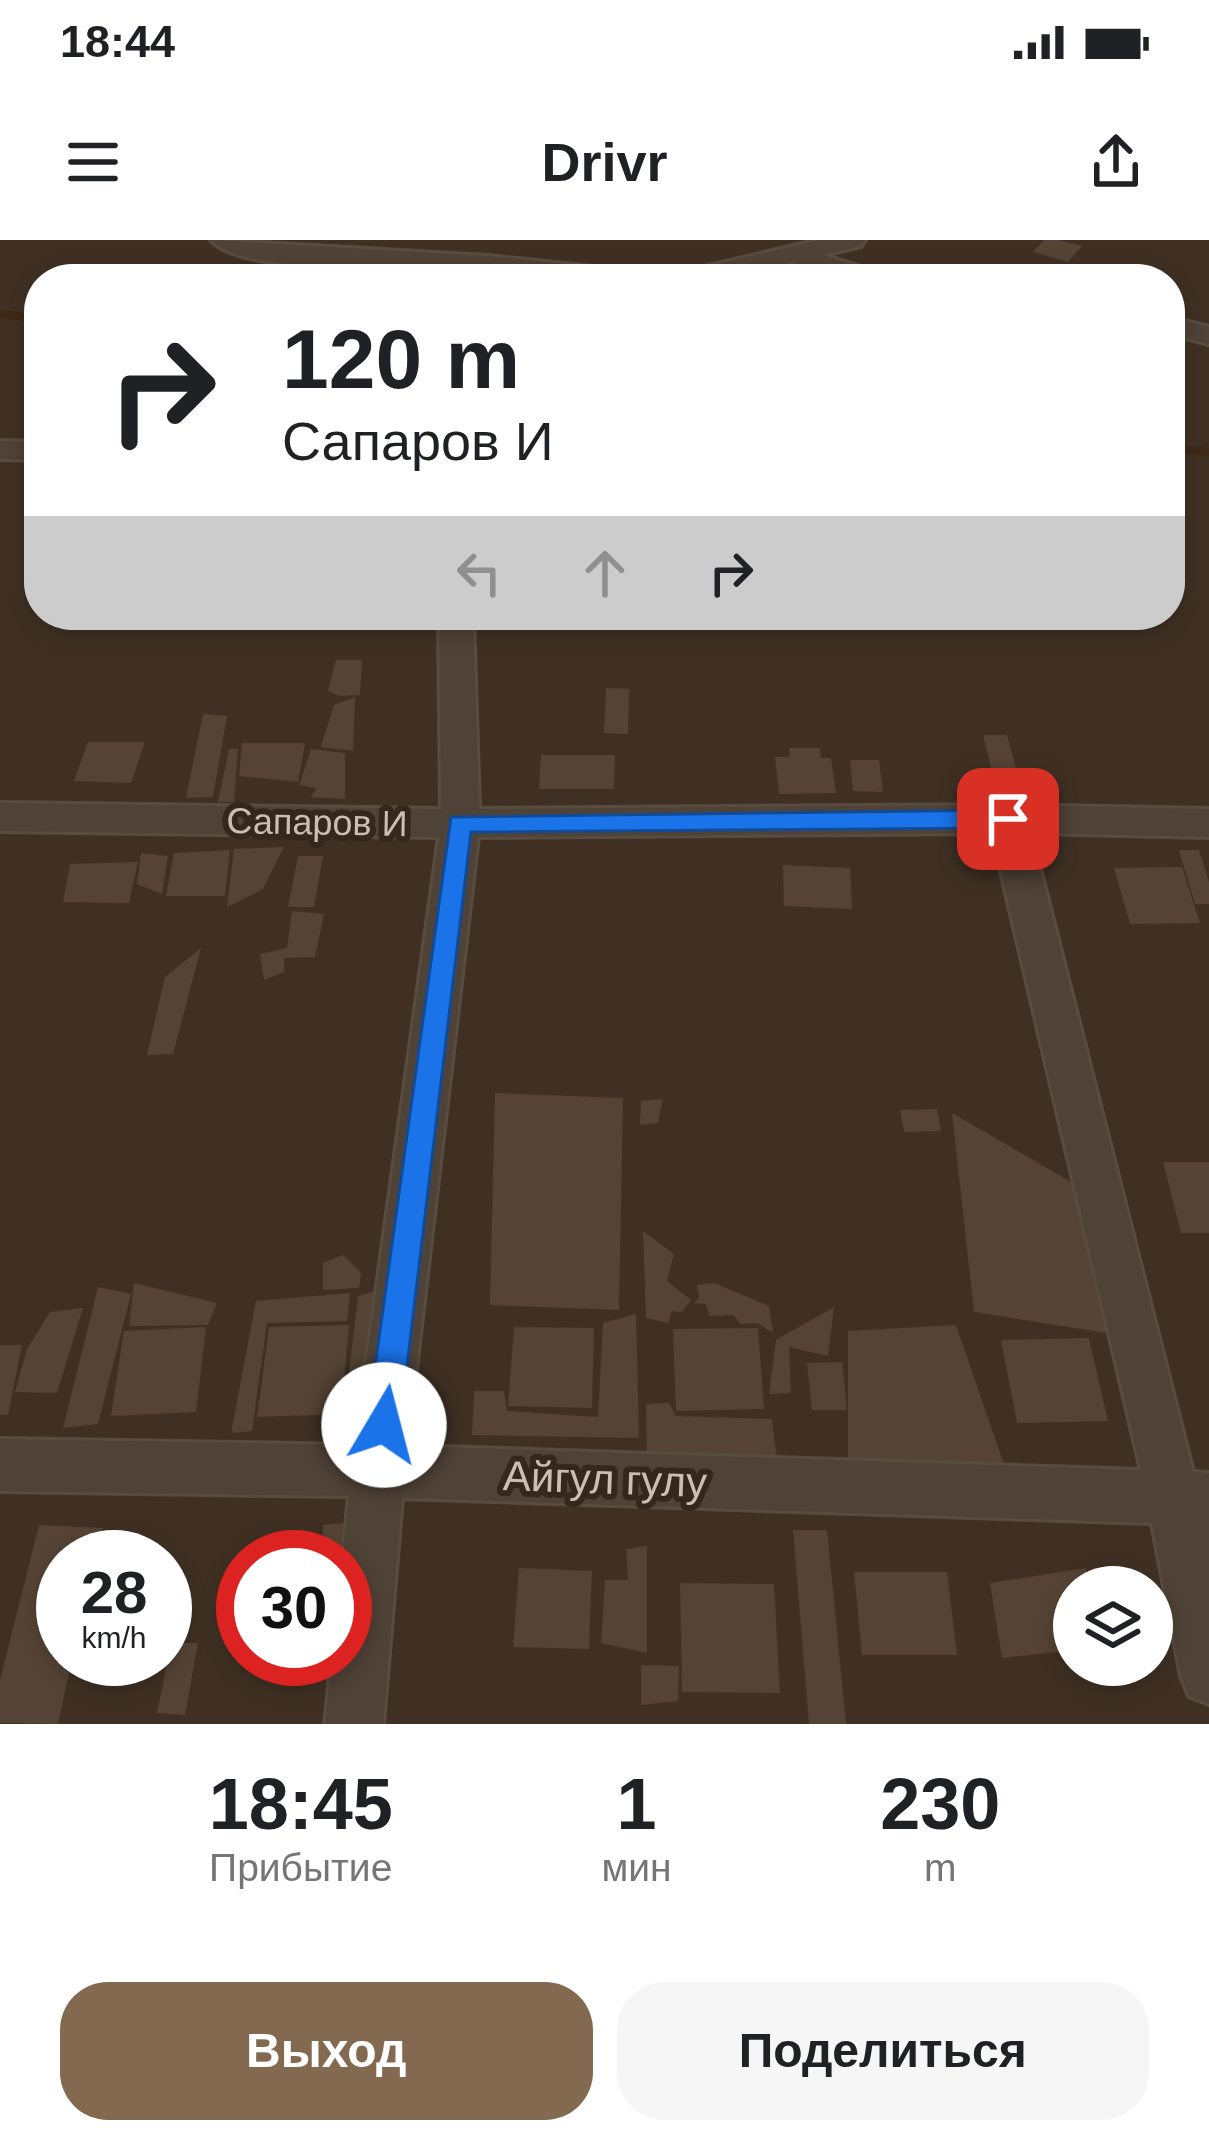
<!DOCTYPE html>
<html lang="ru">
<head>
<meta charset="utf-8">
<style>
  :root { --surface:#fff; --page:#f6f6f6; --text:#202124; --muted:#757577; --accent:#836950 }
  body { margin:0; font-family:Arial,sans-serif; background:var(--page); color:var(--text); height:100vh; display:flex; flex-direction:column; font-size:45px; white-space:nowrap }
  * { box-sizing:border-box; margin:0 }
  p { font-size:39px; color:var(--muted) }
  .icon { flex:none; width:66px; height:66px; fill:none; stroke:currentColor; stroke-width:2; stroke-linecap:round; stroke-linejoin:round }
  .map { position:relative; height:1484px; overflow:hidden }
  .drawer { display:flex; flex-direction:column; background:var(--surface); flex:1 }
  .drawer>* { flex:none }
  .banner { position:absolute; left:24px; top:24px; width:1161px; height:366px; border-radius:48px; box-shadow:0 6px 18px #0003; background:#fff; color:var(--text); overflow:hidden }
  .buttons { position:absolute; left:1053px; top:1326px; display:grid; gap:24px }
  .buttons a { display:grid; place-items:center; width:120px; height:120px; border-radius:50%; background:var(--surface); box-shadow:0 6px 18px #0003; font-size:60px }
  .speed { position:absolute; left:36px; top:1290px; display:flex; gap:24px; font-size:60px; font-weight:700; text-align:center }
  .speed>* { display:grid; place-content:center; width:156px; height:156px; border-radius:50%; background:var(--surface); box-shadow:0 6px 18px #0003; line-height:1 }
  .speed small { font-size:30px; font-weight:400 }
  .speed .limit { border:18px solid #d22; background:#fff; color:#111 }
  .pin { position:absolute; display:grid; place-items:center; width:102px; height:102px; color:#fff; margin:-51px; border-radius:24px; box-shadow:0 6px 18px #0006 }
  .me { position:absolute; width:132px; margin:-66px; rotate:8deg; stroke-linejoin:round; filter:drop-shadow(0 0 9px #0008) }
  .turn { display:flex; align-items:center; gap:42px; height:252px; padding:0 60px; font-size:54px }
  .turn .icon { width:156px; height:156px; stroke-width:2.5 }
  .turn b { display:block; font-size:84px; line-height:102px }
  .lanes { display:flex; align-items:center; height:114px; padding:0 60px; background:#0003; justify-content:center; gap:60px; direction:ltr }
  .lanes .off { opacity:.35 }
  .eta { display:flex; justify-content:space-evenly; align-items:center; height:204px; text-align:center }
  .eta b { font-size:72px; font-weight:700; line-height:84px }
  .primary-button { display:flex; gap:24px; margin-top:auto; padding:24px 60px }
  .primary-button a { flex:1; height:138px; border-radius:48px; background:var(--accent); color:#fff; font-size:48px; font-weight:700; line-height:138px; text-align:center }
  .primary-button a+a { background:var(--page); color:var(--text) }
  .status { display:flex; justify-content:space-between; align-items:center; height:84px; padding:0 60px; background:var(--surface); direction:ltr }
  .status svg { height:33px; fill:currentColor }
  header { display:flex; justify-content:space-between; align-items:center; height:156px; padding:0 60px; background:var(--surface); font-size:54px; font-weight:700 }
  .map>svg:first-child { display:block }
</style>
</head>
<body>
<div class="status"><b>18:44</b><svg viewBox="0 0 49 12"><path d="M0 12V9h3v3zM5 12V6h3v6zM10 12V3h3v9zM15 12V0h3v12zM26 1h20v11H26zM47 4h2v5h-2z"/></svg></div>
<header><svg class="icon" aria-label="menu" viewBox="0 0 24 24"><path d="M4 6h16M4 12h16M4 18h16"/></svg>Drivr<svg class="icon" aria-label="share" viewBox="0 0 24 24"><path d="M12 15V3M7 8l5-5 5 5M5 13v7h14v-7"/></svg></header>
<div class="map">
<svg width="1209" height="1484" viewBox="0 0 1209 1484">
  <rect width="100%" height="100%" fill="#3f3023"/>
  <g fill="none" stroke-linecap="round" stroke-linejoin="round">
    <!-- stream -->
    <g stroke="#3e2816" stroke-width="8">
      <polyline points="0,74 39,79"/>
      <polyline points="1170,208 1209,212"/>
    </g>
  </g>
  <!-- building -->
  <g fill="#554435">
    <polygon points="1044,0 1059,0 1082,6 1068,22 1033,12"/>
    <polygon points="336,420 362,420 360,455 339,456 328,451"/>
    <polygon points="606,448 629,449 628,494 604,493"/>
    <polygon points="355,457 353,511 321,507 334,465"/>
    <polygon points="203,474 227,476 213,557 186,558"/>
    <polygon points="983,495 1007,495 1019,539 994,539"/>
    <polygon points="88,502 145,502 131,543 74,541"/>
    <polygon points="242,503 305,503 298,542 239,536"/>
    <polygon points="789,508 820,508 821,518 831,518 836,553 779,554 775,517 790,517"/>
    <polygon points="229,509 238,509 234,562 218,562"/>
    <polygon points="311,509 345,513 345,559 311,557 317,548 299,545"/>
    <polygon points="541,515 615,515 614,549 539,549"/>
    <polygon points="850,520 879,520 883,552 853,551"/>
    <polygon points="284,607 263,649 227,667 234,609"/>
    <polygon points="230,610 225,656 166,656 174,613"/>
    <polygon points="1179,610 1199,610 1209,642 1209,664 1195,664"/>
    <polygon points="141,613 168,616 162,654 137,644"/>
    <polygon points="298,616 323,616 314,667 288,667"/>
    <polygon points="138,622 129,663 63,662 70,624"/>
    <polygon points="783,625 850,628 852,669 784,666"/>
    <polygon points="1182,627 1200,683 1130,684 1114,628"/>
    <polygon points="292,671 324,674 315,717 284,718 284,732 264,740 260,714 287,708"/>
    <polygon points="201,708 173,814 147,815 165,737"/>
    <polygon points="495,853 623,858 619,1070 490,1065"/>
    <polygon points="663,859 658,883 640,885 641,861"/>
    <polygon points="937,869 941,891 904,892 900,870"/>
    <polygon points="952,873 1080,947 1112,1094 974,1072"/>
    <polygon points="1163,922 1209,922 1209,993 1181,993"/>
    <polygon points="643,991 674,1014 667,1041 691,1060 682,1072 672,1071 668,1083 646,1078"/>
    <polygon points="343,1015 361,1033 359,1048 323,1050 323,1023"/>
    <polygon points="134,1043 217,1063 208,1085 129,1086"/>
    <polygon points="714,1043 769,1066 773,1093 757,1083 740,1084 734,1075 709,1076 706,1064 694,1063 699,1057 697,1045"/>
    <polygon points="98,1047 131,1054 98,1184 63,1188"/>
    <polygon points="379,1050 384,1144 356,1170 356,1192 342,1191 358,1056"/>
    <polygon points="350,1053 347,1081 267,1083 252,1191 231,1193 256,1061"/>
    <polygon points="834,1067 828,1116 789,1107 791,1153 769,1154 776,1100"/>
    <polygon points="83,1068 57,1153 15,1152 27,1109 50,1072"/>
    <polygon points="636,1074 639,1198 472,1195 474,1151 504,1151 507,1171 598,1177 603,1083"/>
    <polygon points="349,1085 341,1174 257,1177 269,1087"/>
    <polygon points="956,1085 1010,1242 848,1231 848,1091"/>
    <polygon points="206,1087 196,1172 111,1176 124,1091"/>
    <polygon points="514,1087 594,1088 592,1168 508,1166"/>
    <polygon points="758,1088 764,1169 676,1171 673,1089"/>
    <polygon points="1089,1098 1108,1181 1017,1183 1001,1100"/>
    <polygon points="0,1105 22,1105 8,1175 0,1175"/>
    <polygon points="842,1122 847,1170 812,1170 807,1123"/>
    <polygon points="669,1163 676,1176 772,1179 778,1230 647,1224 646,1164"/>
    <polygon points="361,1281 361,1308 323,1312 323,1285"/>
    <polygon points="39,1285 103,1288 96,1317 63,1317 63,1419 72,1419 58,1484 0,1483 0,1440"/>
    <polygon points="793,1290 827,1290 846,1484 809,1484"/>
    <polygon points="647,1306 647,1413 601,1403 605,1340 628,1340 626,1309"/>
    <polygon points="238,1324 243,1324 243,1406 225,1405"/>
    <polygon points="519,1328 592,1331 589,1409 513,1407"/>
    <polygon points="1086,1328 1089,1347 1074,1347 1074,1410 1002,1418 990,1343"/>
    <polygon points="854,1332 947,1332 957,1415 862,1415"/>
    <polygon points="680,1343 774,1344 780,1453 682,1452"/>
    <polygon points="171,1403 198,1403 185,1475 157,1473"/>
    <polygon points="641,1425 679,1426 678,1461 641,1465"/>
  </g>
  <g fill="none" stroke-linecap="round" stroke-linejoin="round">
    <!-- minor casing -->
    <g stroke="#584c40" stroke-width="6">
      <g id="minor">
        <path d="M211,0L488,16L633,31L646,39C572,39 500,32 426,28C378,26 243,34 211,0Z"/>
        <polygon points="819,0 865,0 861,6 823,15 880,33 883,39 843,39 792,22 723,39 676,39 679,33"/>
        <polygon points="1170,77 1209,87 1209,104 1170,94"/>
        <polygon points="0,201 39,202 39,220 0,219"/>
        <path d="M439,375H473L479,569L1008,565L1209,569V597L1031,593L1193,1232L1209,1233V1464L1189,1456L1181,1436L1152,1283L402,1258L383,1484H325L332,1419H345L343,1317L349,1256L0,1251V1199L355,1205L439,597L0,591V563L441,569ZM992,593L1141,1230L407,1206L478,597Z"/>
      </g>
    </g>
    <!-- minor -->
    <use href="#minor" fill="#4f4237" fill-rule="evenodd"/>
  </g>
  <!-- route -->
  <polygon fill="#1a73e8" stroke="#114b97" stroke-width="3" points="1008,570 1021,579 1008,588 471,592 400,1185 396,1196 384,1201 372,1196 367,1185 451,577"/>
  <g text-anchor="middle" dominant-baseline="central" stroke-width="12" stroke-linejoin="round" paint-order="stroke">
    <!-- street labels -->
    <g font-size="36" fill="#cabfb3" stroke="#34271c">
      <text transform="translate(317 582) rotate(1)">Сапаров И</text>
    </g>
    <!-- near-street labels -->
    <g font-size="42" fill="#cabfb3" stroke="#34271c">
      <text transform="translate(605 1239) rotate(2)">Айгул гулу</text>
    </g>
  </g>
</svg>
<div class="buttons">
<a><svg class="icon" aria-label="layers" viewBox="0 0 24 24"><path d="M12 4l9 5-9 5-9-5zM3 14l9 5 9-5"/></svg></a>
</div>
<div class="speed"><div>28<small>km/h</small></div><div class="limit">30</div></div>
<div class="pin" style="left:1008px;top:579px;background:#d93025"><svg class="icon" aria-label="arrive" viewBox="0 0 24 24"><path d="M6 21V4h12l-3 4 3 4H6"/></svg></div>
<svg class="me" style="left:384px;top:1185px" viewBox="-20 -20 40 40"><circle r="19" fill="#fff"/><path d="M0-13L10 11 0 6-10 11z" fill="#1a73e8"/></svg>
<div class="banner">
<div class="turn"><svg class="icon" aria-label="right" viewBox="0 0 24 24"><path d="M7 20v-9h11M14 6l5 5-5 5"/></svg><div><b>120 m</b>Сапаров И</div></div>
<div class="lanes"><svg class="icon off" aria-label="left" viewBox="0 0 24 24"><path d="M17 20v-9H6M10 6l-5 5 5 5"/></svg><svg class="icon off" aria-label="ahead" viewBox="0 0 24 24"><path d="M12 20V5M6 11l6-6 6 6"/></svg><svg class="icon" aria-label="right" viewBox="0 0 24 24"><path d="M7 20v-9h11M14 6l5 5-5 5"/></svg></div>
</div>
</div>
<section class="drawer">
<div class="eta">
<div><b>18:45</b><p>Прибытие</p></div>
<div><b>1</b><p>мин</p></div>
<div><b>230</b><p>m</p></div>
</div>
<div class="primary-button"><a>Выход</a><a>Поделиться</a></div>
</section>
</body>
</html>
